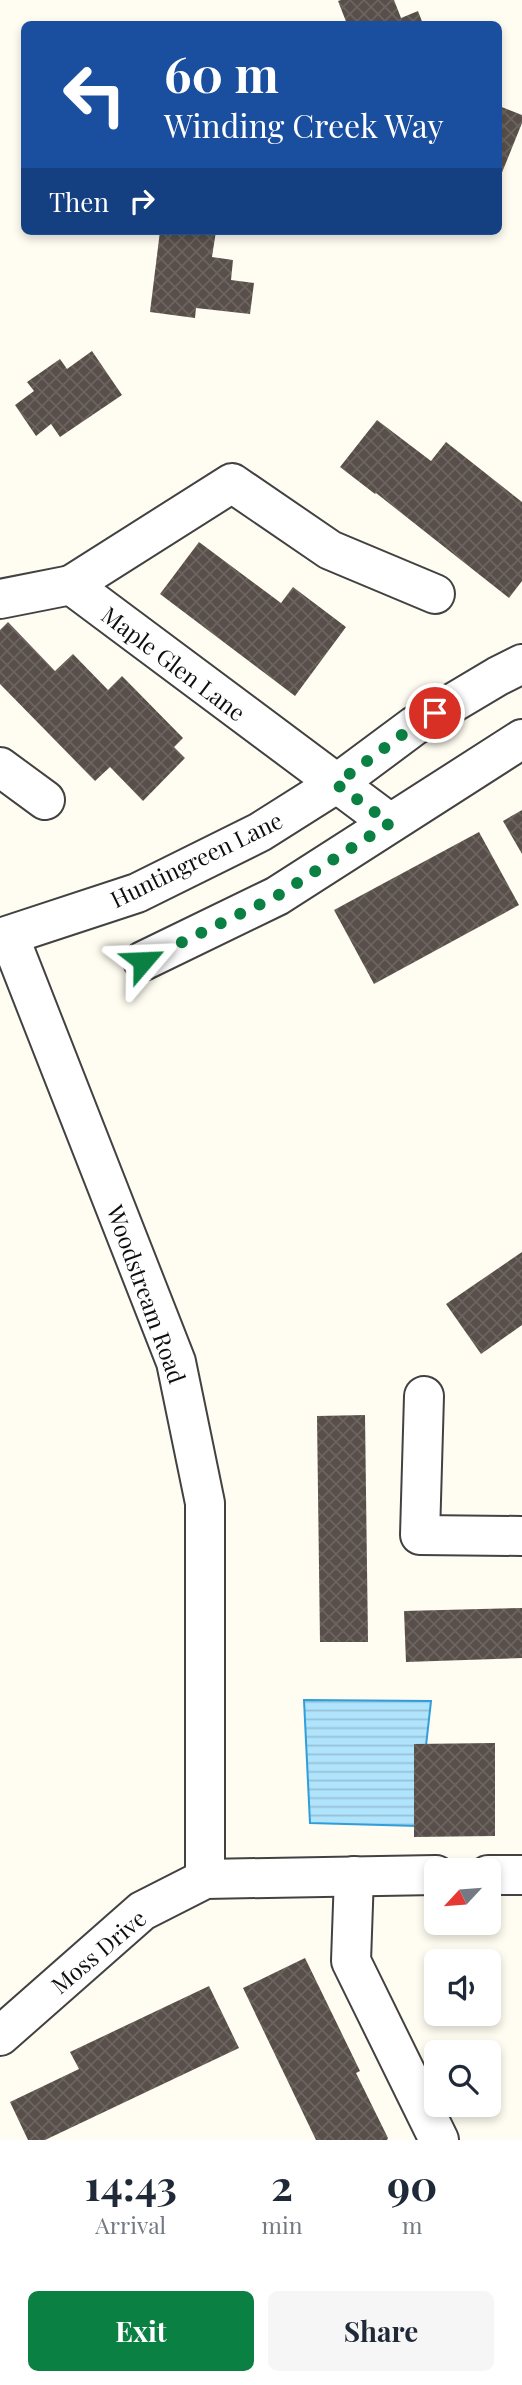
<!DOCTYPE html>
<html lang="en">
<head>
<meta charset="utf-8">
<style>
  :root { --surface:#fff; --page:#f6f6f7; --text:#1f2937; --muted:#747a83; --accent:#0b8043 }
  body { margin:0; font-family:"Playfair Display",serif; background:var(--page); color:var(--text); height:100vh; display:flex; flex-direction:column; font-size:26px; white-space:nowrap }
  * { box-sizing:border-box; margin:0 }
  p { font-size:23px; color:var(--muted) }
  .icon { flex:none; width:38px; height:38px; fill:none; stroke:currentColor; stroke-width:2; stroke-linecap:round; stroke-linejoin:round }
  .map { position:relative; height:2140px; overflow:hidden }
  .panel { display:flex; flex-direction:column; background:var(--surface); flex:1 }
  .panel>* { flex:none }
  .guide { position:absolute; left:21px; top:21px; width:481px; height:214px; border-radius:10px; box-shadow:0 4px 10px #0003; background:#1a4fa0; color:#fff; overflow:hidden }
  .needle { width:46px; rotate:244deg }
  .tools { position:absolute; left:424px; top:1858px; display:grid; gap:14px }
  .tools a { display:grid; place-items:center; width:77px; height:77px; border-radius:10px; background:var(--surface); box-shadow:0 4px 10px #0003; font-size:35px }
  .pin { position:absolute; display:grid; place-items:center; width:60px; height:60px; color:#fff; margin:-30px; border:4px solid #fff; border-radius:50%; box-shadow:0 2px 7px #0007 }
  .me { position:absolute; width:77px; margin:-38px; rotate:64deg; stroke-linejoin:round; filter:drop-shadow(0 0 5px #0008) }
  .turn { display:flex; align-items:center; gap:24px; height:147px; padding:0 28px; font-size:32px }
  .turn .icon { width:91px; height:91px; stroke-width:2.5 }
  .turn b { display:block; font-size:49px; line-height:60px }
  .then { display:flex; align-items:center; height:66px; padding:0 28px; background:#0003; gap:14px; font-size:26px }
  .eta { display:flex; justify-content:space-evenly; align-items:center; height:119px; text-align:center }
  .eta b { font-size:42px; font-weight:700; line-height:49px }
  .cta { display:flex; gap:14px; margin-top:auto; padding:14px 28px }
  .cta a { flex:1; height:80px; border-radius:10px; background:var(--accent); color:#fff; font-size:28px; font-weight:700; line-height:80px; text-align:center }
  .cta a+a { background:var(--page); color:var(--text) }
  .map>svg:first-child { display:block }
</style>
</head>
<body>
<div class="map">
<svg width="522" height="2140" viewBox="0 0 522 2140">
  <defs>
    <pattern id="water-rules" width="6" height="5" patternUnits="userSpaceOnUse" patternTransform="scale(1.75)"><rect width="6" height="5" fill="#b0e3fc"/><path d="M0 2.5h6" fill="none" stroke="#96c2d7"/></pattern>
    <pattern id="building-cross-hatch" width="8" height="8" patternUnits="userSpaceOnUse" patternTransform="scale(1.75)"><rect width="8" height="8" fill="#594f4a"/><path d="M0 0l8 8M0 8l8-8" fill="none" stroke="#6c6460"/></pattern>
  </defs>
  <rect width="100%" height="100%" fill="#fffcf1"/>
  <!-- water -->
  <polygon fill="url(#water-rules)" stroke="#2f9edb" stroke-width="2" points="304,1700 431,1701 417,1826 310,1823"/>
  <!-- building -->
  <g fill="url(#building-cross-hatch)">
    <polygon points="341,0 394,0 401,18 418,11 423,24 347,24 338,1"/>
    <polygon points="499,106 522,115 522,123 501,175 499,174"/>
    <polygon points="160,231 216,231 212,257 233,260 231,280 254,283 250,314 196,308 195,318 150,312"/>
    <polygon points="92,351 122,395 60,437 51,424 36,436 15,405 34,391 27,382 60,359 67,369"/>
    <polygon points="377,420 431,461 446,442 522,502 522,581 509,598 376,493 375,494 340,467"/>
    <polygon points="199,542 281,603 293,587 346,627 295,696 160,594"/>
    <polygon points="8,622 55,671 73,654 108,690 122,676 183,738 174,747 185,758 143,801 110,767 95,781 0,684 0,630"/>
    <polygon points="522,810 522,854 503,821"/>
    <polygon points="479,832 519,905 374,984 334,910"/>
    <polygon points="522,1252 522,1325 481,1354 446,1304"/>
    <polygon points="365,1415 368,1642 320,1642 317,1416"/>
    <polygon points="522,1608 522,1658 406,1662 404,1611"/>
    <polygon points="495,1743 495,1836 414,1837 414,1744"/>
    <polygon points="305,1958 360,2071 356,2073 388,2138 387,2140 316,2140 243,1988"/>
    <polygon points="209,1986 239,2048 45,2140 28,2140 10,2102 79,2069 70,2052"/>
  </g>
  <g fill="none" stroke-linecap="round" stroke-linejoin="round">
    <!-- minor casing -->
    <g stroke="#424242" stroke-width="42">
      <g id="minor">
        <polyline points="71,585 232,483 330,550 435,594"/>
        <polyline points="0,599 71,585 390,823"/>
        <polyline points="0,767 45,800"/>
        <polyline points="9,936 176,1362 205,1503 205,1879"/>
        <polyline points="0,938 137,893 260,832 336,784 414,726 498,676 522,664"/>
        <polyline points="143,961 277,896 522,739"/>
        <polyline points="424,1396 420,1535 522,1536"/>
        <polyline points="488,1875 522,1875"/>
        <polyline points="354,1876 351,1961 439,2140"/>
        <polyline points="0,2036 142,1911 205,1879 436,1875"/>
      </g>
    </g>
    <!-- minor -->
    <use href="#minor" stroke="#fff" stroke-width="38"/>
  </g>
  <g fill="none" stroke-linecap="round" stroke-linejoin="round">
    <!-- route -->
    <polyline stroke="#0b8043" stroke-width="12" stroke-dasharray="0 21.6" points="143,961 277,896 390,823 336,784 414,726 435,713"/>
  </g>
  <g text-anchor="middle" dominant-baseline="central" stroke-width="7" stroke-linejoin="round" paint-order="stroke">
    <!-- street labels -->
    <g font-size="23" fill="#0f0f0f" stroke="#fff">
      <text transform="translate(174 663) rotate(37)">Maple Glen Lane</text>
      <text transform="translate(196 859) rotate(-26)">Huntingreen Lane</text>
      <text transform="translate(147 1294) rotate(70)">Woodstream Road</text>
      <text transform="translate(98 1951) rotate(-40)">Moss Drive</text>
    </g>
  </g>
</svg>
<div class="tools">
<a><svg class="needle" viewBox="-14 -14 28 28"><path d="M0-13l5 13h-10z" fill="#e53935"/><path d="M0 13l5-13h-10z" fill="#747a83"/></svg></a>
<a><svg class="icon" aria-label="sound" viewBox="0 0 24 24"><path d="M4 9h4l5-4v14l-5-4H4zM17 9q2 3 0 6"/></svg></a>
<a><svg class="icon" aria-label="search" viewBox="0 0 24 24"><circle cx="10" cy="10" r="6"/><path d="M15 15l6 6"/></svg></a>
</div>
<div class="pin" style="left:435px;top:713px;background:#d93025"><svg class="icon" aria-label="arrive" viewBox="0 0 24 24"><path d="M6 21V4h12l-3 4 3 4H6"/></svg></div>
<svg class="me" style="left:143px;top:961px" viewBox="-20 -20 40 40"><path d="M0-17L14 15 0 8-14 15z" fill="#0b8043" stroke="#fff" stroke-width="4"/></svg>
<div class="guide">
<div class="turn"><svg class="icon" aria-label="left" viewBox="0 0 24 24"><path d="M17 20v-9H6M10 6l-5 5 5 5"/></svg><div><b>60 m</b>Winding Creek Way</div></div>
<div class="then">Then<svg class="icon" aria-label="right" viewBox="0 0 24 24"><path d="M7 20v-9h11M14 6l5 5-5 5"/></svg></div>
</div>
</div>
<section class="panel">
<div class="eta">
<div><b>14:43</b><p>Arrival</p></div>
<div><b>2</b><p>min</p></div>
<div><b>90</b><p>m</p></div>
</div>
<div class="cta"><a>Exit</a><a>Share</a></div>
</section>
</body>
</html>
